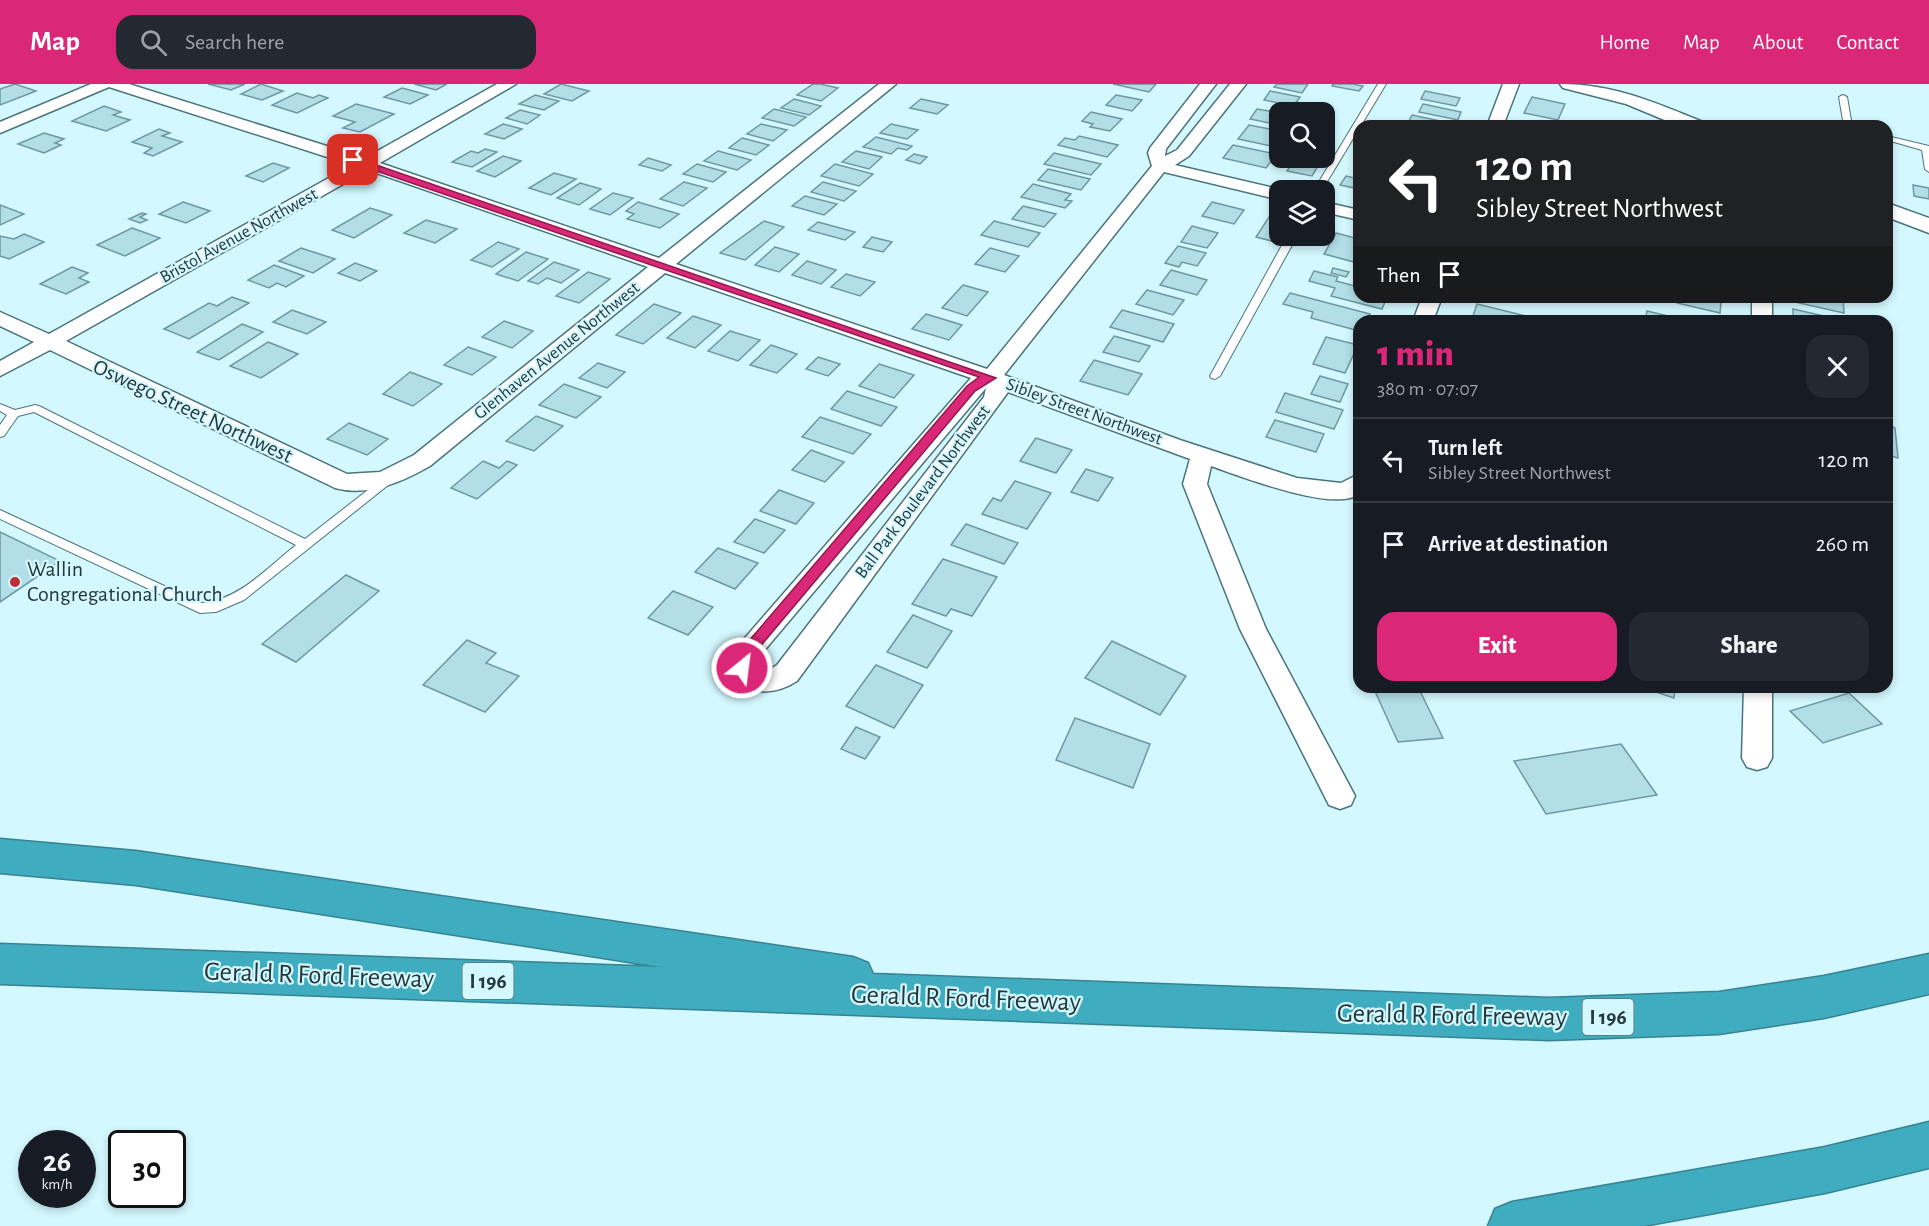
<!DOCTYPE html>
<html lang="en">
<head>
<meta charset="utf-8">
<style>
  :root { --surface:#171b24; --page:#242831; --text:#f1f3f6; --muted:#9ea1a6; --line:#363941; --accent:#db2777 }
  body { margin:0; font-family:"Alegreya Sans",sans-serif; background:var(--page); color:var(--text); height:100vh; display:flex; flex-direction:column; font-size:22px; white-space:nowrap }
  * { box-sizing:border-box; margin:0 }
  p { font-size:20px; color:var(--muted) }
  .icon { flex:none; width:33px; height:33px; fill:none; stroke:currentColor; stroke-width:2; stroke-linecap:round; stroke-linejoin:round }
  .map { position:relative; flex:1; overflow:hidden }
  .panel { position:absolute; left:1353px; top:231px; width:540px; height:378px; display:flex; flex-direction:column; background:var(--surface); border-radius:18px; box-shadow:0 3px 9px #0003 }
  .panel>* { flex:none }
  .top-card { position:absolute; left:1353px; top:36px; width:540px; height:183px; border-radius:18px; box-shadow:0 3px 9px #0003; background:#202124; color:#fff; overflow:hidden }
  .controls { position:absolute; left:1269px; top:18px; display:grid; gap:12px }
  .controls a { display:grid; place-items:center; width:66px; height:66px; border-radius:12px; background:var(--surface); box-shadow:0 3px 9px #0003; font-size:30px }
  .speed { position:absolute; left:18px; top:1046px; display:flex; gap:12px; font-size:30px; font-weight:700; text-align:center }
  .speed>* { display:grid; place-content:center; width:78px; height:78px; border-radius:50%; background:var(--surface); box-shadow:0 3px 9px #0003; line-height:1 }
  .speed small { font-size:15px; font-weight:400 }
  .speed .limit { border:3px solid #111; border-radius:9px; background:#fff; color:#111 }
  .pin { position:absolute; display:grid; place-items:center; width:51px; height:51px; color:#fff; margin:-26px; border-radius:12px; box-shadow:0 3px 9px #0006 }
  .me { position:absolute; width:66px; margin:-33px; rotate:29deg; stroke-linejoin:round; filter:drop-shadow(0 0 4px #0008) }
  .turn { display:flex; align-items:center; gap:21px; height:126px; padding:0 24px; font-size:27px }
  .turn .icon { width:78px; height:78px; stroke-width:2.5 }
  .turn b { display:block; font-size:42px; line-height:51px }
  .then { display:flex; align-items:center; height:57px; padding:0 24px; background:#0003; gap:12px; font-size:22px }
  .round { display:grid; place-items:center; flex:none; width:63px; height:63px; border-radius:18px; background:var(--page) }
  .overview { display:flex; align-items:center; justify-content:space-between; height:102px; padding:0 24px }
  h1 { font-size:36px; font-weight:800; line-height:45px; color:var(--accent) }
  .action { display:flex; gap:12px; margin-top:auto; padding:12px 24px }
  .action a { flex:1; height:69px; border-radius:18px; background:var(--accent); color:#fff; font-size:24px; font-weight:800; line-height:69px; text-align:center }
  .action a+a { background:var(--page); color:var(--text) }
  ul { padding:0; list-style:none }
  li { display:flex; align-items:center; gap:18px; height:84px; padding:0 24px; border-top:2px solid var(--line) }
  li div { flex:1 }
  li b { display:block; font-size:22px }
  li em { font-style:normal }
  header { display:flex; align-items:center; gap:36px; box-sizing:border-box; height:84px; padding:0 30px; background:var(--accent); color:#fff }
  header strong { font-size:28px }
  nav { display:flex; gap:33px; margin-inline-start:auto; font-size:21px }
  .search { width:420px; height:54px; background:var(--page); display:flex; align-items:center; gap:15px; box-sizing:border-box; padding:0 21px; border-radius:18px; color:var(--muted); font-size:22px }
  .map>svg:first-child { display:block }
</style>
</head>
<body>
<header>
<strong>Map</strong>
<div class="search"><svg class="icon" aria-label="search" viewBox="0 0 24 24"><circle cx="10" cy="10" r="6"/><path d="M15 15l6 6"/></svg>Search here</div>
<nav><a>Home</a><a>Map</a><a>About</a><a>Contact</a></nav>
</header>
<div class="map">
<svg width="1929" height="1142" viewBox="0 0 1929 1142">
  <rect width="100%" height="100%" fill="#d4f8ff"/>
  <!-- building -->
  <g fill="#b2dee7" stroke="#6e98a1" stroke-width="1.5">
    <polygon points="15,0 36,7 0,21 0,5"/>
    <polygon points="208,0 245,0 231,6"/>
    <polygon points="261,0 283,7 262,16 241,10"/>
    <polygon points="414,0 447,0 436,6"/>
    <polygon points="561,0 589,7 572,17 544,10"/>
    <polygon points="813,0 820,0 838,4 821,17 797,11"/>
    <polygon points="1113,0 1156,0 1149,8"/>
    <polygon points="1277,0 1308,0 1302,9 1274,3"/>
    <polygon points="1333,0 1352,0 1363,2 1359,7 1332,2"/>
    <polygon points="402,4 428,11 410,20 384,13"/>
    <polygon points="1270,7 1300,13 1294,22 1264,16"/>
    <polygon points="1425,7 1460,14 1456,22 1421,15"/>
    <polygon points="297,9 313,14 319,11 328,14 297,29 272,21"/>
    <polygon points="535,11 559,17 544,26 519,20"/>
    <polygon points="1116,11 1142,16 1132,27 1106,21"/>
    <polygon points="1532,13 1565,20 1558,36 1524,29"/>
    <polygon points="794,15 821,22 809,31 781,24"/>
    <polygon points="921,15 948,21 937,30 910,24"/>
    <polygon points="356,20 394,30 360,48 343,44 355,38 333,32"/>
    <polygon points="1423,20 1461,28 1458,36 1419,28"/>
    <polygon points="104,22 121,28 113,31 130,36 106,47 72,37"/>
    <polygon points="774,25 806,33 794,42 762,34"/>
    <polygon points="1257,25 1280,29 1280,41 1250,35"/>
    <polygon points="520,26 540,31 527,40 506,34"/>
    <polygon points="1091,28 1122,35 1110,47 1090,43 1093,40 1082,37"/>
    <polygon points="1412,31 1450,39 1449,42 1407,41"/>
    <polygon points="503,40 522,45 504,55 485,50"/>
    <polygon points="761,40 787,46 773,57 747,50"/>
    <polygon points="891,40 918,46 907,55 880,49"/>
    <polygon points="1249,41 1280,47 1280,49 1271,62 1238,55"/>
    <polygon points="159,45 170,49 162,52 182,58 153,72 144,69 152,64 132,58"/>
    <polygon points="44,49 64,55 55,59 61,61 44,69 18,60"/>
    <polygon points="1079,52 1118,61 1107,73 1058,61 1065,54 1075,56"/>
    <polygon points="876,53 912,62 907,66 898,64 891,70 863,63"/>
    <polygon points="742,54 769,61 756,71 729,64"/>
    <polygon points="1233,61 1276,70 1266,84 1223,74"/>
    <polygon points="485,65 497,68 472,83 452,78 471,67 478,69"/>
    <polygon points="718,67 751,76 737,86 704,77"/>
    <polygon points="856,67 882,73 869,85 842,78"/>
    <polygon points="1054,69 1101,80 1091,91 1044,80"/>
    <polygon points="914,70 927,73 920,80 906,76"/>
    <polygon points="503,72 521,77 495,93 477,87"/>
    <polygon points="648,74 671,81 662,87 639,81"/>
    <polygon points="1295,74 1319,80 1312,92 1287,87"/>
    <polygon points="273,79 289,84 263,98 246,92"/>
    <polygon points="697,80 726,88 713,98 683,90"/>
    <polygon points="835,80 873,90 859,102 821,92"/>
    <polygon points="1048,85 1090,95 1081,106 1038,96"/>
    <polygon points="554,89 576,95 551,111 529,104"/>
    <polygon points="1346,92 1359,95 1359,105 1340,101"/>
    <polygon points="684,98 707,104 683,122 660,115"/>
    <polygon points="823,98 856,107 844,117 811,108"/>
    <polygon points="580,99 601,105 579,121 557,114"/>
    <polygon points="1033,100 1071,110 1065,116 1072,117 1065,124 1021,113"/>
    <polygon points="1913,101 1929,104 1929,115 1914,112"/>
    <polygon points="613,109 633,114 610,131 590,125"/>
    <polygon points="805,112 837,120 824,131 792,122"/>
    <polygon points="183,118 210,127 186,139 159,130"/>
    <polygon points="638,118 679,130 660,144 627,135 634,130 626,127"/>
    <polygon points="1212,118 1244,126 1234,140 1202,132"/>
    <polygon points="0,121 24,130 0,141"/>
    <polygon points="1023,122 1056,130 1044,143 1012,135"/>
    <polygon points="370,124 392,131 354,154 332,146"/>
    <polygon points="142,129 146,130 140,133 147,136 140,139 129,135"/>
    <polygon points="1269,133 1280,136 1280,152 1288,152 1283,160 1256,153"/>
    <polygon points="426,136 457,145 435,159 404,149"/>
    <polygon points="764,137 784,143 745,176 720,169"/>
    <polygon points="994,137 1040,149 1028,163 981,151"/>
    <polygon points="818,138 855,148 845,156 808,146"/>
    <polygon points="1192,142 1218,149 1207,164 1181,158"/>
    <polygon points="132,144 160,154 125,172 97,161"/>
    <polygon points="1336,149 1359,155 1359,169 1354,178 1324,170"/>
    <polygon points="24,150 44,158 9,175 0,172 0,152 14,155"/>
    <polygon points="872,153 892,158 883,168 863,163"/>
    <polygon points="498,158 519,165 492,183 471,176"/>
    <polygon points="1178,162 1206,169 1197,182 1182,178 1179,183 1165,179"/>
    <polygon points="775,163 799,170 779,188 755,181"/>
    <polygon points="301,164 335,175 313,189 279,177"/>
    <polygon points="990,164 1019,172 1005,188 975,180"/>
    <polygon points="526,168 548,175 518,197 496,190"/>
    <polygon points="807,177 836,186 821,200 792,191"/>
    <polygon points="554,178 579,186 561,199 547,194 538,200 528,197"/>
    <polygon points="355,179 377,187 360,197 338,189"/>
    <polygon points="274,181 304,192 286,203 277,199 269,204 248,196"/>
    <polygon points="72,183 88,189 79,194 89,198 66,210 40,200"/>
    <polygon points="1333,184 1349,188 1346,193 1331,189"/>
    <polygon points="1171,186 1207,196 1197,211 1160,201"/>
    <polygon points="1314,187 1338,193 1336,197 1359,203 1359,213 1387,213 1382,225 1331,212 1335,204 1309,197"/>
    <polygon points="588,188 610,195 579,219 556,212"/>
    <polygon points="846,190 875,198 860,212 831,203"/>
    <polygon points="963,201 988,208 967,232 942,224"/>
    <polygon points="1147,206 1184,216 1173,231 1136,220"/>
    <polygon points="1290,209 1370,230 1366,237 1359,237 1359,247 1311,234 1313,228 1283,220"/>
    <polygon points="232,213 249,219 189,255 164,245 209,219 217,222"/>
    <polygon points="1678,213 1698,213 1721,218 1720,229 1677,219"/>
    <polygon points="1790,213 1843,214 1844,229 1790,217"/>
    <polygon points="654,220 681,229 643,260 616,251"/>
    <polygon points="1477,220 1526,232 1525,237 1492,237 1473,232"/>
    <polygon points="1793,225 1846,237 1793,237"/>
    <polygon points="292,226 326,238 307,250 273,238"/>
    <polygon points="1122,226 1174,240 1163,258 1110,243"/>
    <polygon points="1647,227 1689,237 1645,237"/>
    <polygon points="926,230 962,241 949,256 912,245"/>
    <polygon points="693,232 721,241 695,264 667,254"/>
    <polygon points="504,237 533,247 512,264 482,253"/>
    <polygon points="242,240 263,248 219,276 197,268"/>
    <polygon points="730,247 760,256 738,277 708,267"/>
    <polygon points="1114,252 1150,262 1139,278 1103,268"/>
    <polygon points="1326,253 1358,261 1345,289 1313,280"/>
    <polygon points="268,258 298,270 261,294 230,282"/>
    <polygon points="771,261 797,270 777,289 750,281"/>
    <polygon points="468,263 496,273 472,291 444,281"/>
    <polygon points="818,273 840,280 828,292 806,285"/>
    <polygon points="1094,276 1142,290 1128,311 1080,297"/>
    <polygon points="598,279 625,288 607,304 579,294"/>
    <polygon points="879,280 914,291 894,314 859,302"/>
    <polygon points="410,288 442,300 413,322 383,310"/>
    <polygon points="1320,292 1348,300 1340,318 1311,310"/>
    <polygon points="564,300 601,313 576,334 539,321"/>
    <polygon points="847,307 897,323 881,342 831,325"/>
    <polygon points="1285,309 1343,326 1334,345 1276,328"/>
    <polygon points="536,332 563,342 534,367 506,357"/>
    <polygon points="820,333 871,350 853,370 802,353"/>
    <polygon points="1275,336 1324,350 1316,368 1266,353"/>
    <polygon points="349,339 388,355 367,371 327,355"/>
    <polygon points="1887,341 1895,344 1898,374 1887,371"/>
    <polygon points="1036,354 1072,366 1056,389 1020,377"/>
    <polygon points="811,366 844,378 825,398 792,386"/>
    <polygon points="483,377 499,384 507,377 517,381 477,415 451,404"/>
    <polygon points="1086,385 1113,394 1098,417 1071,408"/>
    <polygon points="1015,397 1051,409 1027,445 982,430 993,414 1001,417"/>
    <polygon points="779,406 814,419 796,440 760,427"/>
    <polygon points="755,435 785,446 764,469 734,458"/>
    <polygon points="966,440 1018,459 1004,480 951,461"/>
    <polygon points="0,448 60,477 0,518"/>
    <polygon points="1887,463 1890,464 1892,496 1887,494"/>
    <polygon points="718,464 758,479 735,505 695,488"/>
    <polygon points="943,475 997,493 972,532 951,525 946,532 912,520"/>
    <polygon points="346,491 379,507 296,578 262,560"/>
    <polygon points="673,507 713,523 688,551 648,534"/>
    <polygon points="913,531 952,547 927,584 887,568"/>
    <polygon points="467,556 496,569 486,579 519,592 485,628 423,601"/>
    <polygon points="1112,557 1186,592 1160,631 1085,594"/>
    <polygon points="876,581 923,601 894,644 846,622"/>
    <polygon points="1373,603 1418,603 1443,654 1398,658"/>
    <polygon points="1641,603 1675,603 1674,614"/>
    <polygon points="1849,609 1882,640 1823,659 1790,627"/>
    <polygon points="1075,634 1150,660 1133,704 1056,676"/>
    <polygon points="856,643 880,653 865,675 841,665"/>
    <polygon points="1621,660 1657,711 1546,730 1514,677"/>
  </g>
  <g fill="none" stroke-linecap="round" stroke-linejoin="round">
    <!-- service casing -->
    <g stroke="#4b747c" stroke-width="2">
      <g id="service">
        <polygon points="1378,0 1386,0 1322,106 1314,106"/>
        <polygon points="1843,11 1847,13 1852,42 1844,42 1839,13"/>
        <polygon points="1887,52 1929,62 1929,88 1925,85 1922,66 1887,56"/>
        <polygon points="1287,152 1297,152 1220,292 1215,295 1211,294 1210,292"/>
        <path d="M0,320L15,326L35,321L39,322L305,455L387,391L391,390L397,394L244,516L216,528L200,529L0,435V426L201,519C238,517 268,483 296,461L34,328L18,332L4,352L0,353V341L7,331L0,327Z"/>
      </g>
    </g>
    <!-- minor casing -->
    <g stroke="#4b747c" stroke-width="3">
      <g id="minor">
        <path d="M91,0H129L365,74L497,0H516L380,79L659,174L879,0H896L676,180L987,285L1152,82L1148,69L1150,64L1200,0H1216L1166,65L1165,72L1177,66L1230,0H1246L1189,72L1175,81L1283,106H1280V116L1164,88L1004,291L1180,356L1297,394L1341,399L1359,390V410C1334,429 1240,392 1211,382L1207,400L1266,545L1355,712L1351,721L1340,725L1329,721L1240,545L1183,400L1190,375L1008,308L797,597C772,613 743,612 728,584L744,555L971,294L665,189L430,382C402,398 368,413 335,404L50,266L0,292V277L34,258L0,242V228L49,250L352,81L109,3L0,49V38ZM368,86L648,183L414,371L380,388L347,390L66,257ZM986,304L984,313L777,581C769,586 764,589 756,582L763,568Z"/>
        <polygon points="1503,0 1519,0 1503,42 1487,42"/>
        <polygon points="1324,118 1359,126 1359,136 1324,128"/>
        <polygon points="1422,213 1442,213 1433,237 1413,237"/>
        <rect x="1752" y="213" width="20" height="24"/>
        <polygon points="1744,603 1772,603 1772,674 1767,683 1757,686 1747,683 1742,674"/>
      </g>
    </g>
    <!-- secondary casing -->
    <g stroke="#4b747c" stroke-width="3">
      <g id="secondary">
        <path d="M1560,0C1613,0 1654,18 1703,38L1706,42H1679L1626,20L1563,4Z"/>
        <polygon points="1887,119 1929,134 1929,149 1887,133"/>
      </g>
    </g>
    <!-- motorway casing -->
    <g stroke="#378391" stroke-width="3">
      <g id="motorway">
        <polygon points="0,755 136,767 853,873 868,879 873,890 1549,914 1719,908 1824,892 1929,870 1929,910 1824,934 1719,950 1549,956 0,900 0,860 661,883 136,801 0,789"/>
        <polygon points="1929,1038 1929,1084 1825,1109 1643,1142 1488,1142 1495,1125 1512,1118 1825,1063"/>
      </g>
    </g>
    <!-- service -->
    <use href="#service" fill="#fff" fill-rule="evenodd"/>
    <!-- minor -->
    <use href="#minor" fill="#fff" fill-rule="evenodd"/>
    <!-- secondary -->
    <use href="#secondary" fill="#fff" fill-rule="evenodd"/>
    <!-- motorway -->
    <use href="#motorway" fill="#40acbf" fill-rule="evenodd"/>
  </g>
  <!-- route -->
  <polygon fill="#db2777" stroke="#8e194d" stroke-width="1.5" points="350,74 356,74 996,294 975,307 758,565 747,588 737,588 735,584 748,558 967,302 979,293 350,78"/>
  <!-- markers -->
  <circle fill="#be2e33" stroke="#d4f8ff" stroke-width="2" cx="15" cy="498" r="6"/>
  <g text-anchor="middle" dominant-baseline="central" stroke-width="4.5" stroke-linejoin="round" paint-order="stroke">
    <!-- far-street labels -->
    <g font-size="18" fill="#25373b" stroke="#d4f8ff">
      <text transform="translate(239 152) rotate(-29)">Bristol Avenue Northwest</text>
      <text transform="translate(557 267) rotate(-39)">Glenhaven Avenue Northwest</text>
      <text transform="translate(1084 328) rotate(20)">Sibley Street Northwest</text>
      <text transform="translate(923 408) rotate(-53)">Ball Park Boulevard Northwest</text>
    </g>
    <!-- shield labels -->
    <g fill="#d4f8ff" stroke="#5a7176" stroke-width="1.5">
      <rect x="462.5" y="879" width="51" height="36" rx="4.5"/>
      <rect x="1582.5" y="915" width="51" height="36" rx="4.5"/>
    </g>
    <g font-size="21" font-weight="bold" fill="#25373b">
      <text x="488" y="897">I 196</text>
      <text x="1608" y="933">I 196</text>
    </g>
    <!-- street labels -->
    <g font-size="22" fill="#25373b" stroke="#d4f8ff">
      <text transform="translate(193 327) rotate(25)">Oswego Street Northwest</text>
    </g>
    <!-- poi labels -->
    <g font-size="22" fill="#25373b" stroke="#d4f8ff" text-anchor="start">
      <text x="27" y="485">Wallin<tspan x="27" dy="25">Congregational Church</tspan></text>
    </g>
    <!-- near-street labels -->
    <g font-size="27" fill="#25373b" stroke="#d4f8ff">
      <text transform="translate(319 891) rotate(2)">Gerald R Ford Freeway</text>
      <text transform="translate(966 914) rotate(2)">Gerald R Ford Freeway</text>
      <text transform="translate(1452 931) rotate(1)">Gerald R Ford Freeway</text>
    </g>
  </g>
</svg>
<div class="controls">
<a><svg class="icon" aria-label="search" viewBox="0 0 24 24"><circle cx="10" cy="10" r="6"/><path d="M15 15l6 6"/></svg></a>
<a><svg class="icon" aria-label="layers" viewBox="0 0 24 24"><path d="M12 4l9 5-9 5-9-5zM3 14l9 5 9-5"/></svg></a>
</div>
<div class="speed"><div>26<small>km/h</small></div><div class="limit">30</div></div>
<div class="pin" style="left:353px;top:76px;background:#d93025"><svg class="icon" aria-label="arrive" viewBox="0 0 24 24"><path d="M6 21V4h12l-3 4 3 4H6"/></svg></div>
<svg class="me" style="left:742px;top:584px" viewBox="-20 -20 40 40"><circle r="17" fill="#db2777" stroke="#fff" stroke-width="3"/><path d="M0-11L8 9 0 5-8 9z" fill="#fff"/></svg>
<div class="top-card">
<div class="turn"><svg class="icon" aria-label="left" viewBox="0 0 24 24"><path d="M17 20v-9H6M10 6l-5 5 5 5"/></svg><div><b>120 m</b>Sibley Street Northwest</div></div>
<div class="then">Then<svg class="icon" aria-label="arrive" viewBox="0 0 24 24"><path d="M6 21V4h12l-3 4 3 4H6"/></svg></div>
</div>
<section class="panel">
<div class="overview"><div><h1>1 min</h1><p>380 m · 07:07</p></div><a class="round"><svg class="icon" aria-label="close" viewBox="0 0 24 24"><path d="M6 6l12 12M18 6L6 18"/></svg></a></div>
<ul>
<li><svg class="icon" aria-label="left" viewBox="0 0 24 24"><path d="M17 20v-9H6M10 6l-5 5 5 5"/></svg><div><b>Turn left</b><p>Sibley Street Northwest</p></div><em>120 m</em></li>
<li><svg class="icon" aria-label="arrive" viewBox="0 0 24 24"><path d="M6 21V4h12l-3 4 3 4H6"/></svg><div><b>Arrive at destination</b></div><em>260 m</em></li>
</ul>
<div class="action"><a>Exit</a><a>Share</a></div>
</section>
</div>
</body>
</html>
